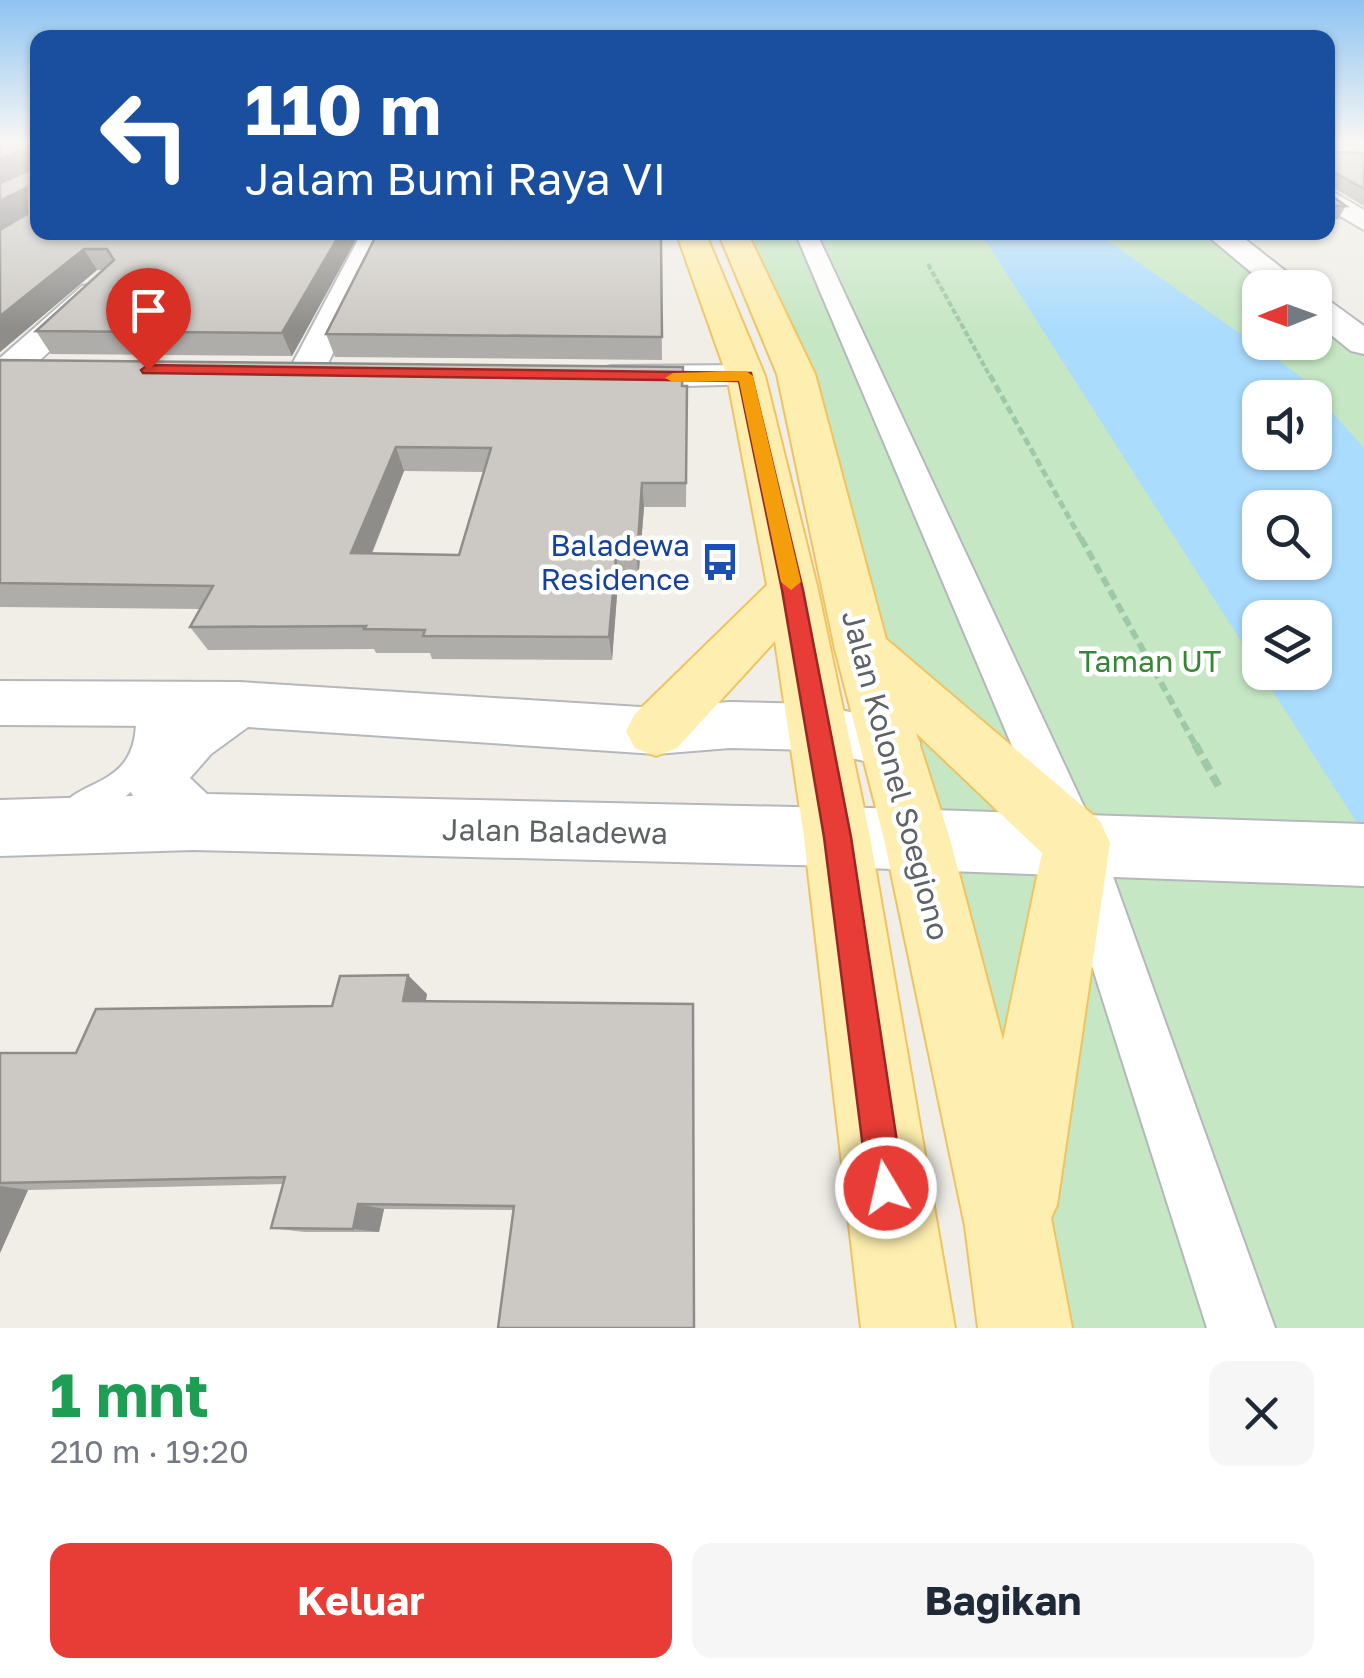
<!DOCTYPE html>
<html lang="id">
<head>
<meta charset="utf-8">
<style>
  :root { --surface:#fff; --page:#f6f6f7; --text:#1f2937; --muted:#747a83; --accent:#e83d36 }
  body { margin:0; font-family:"Golos Text",sans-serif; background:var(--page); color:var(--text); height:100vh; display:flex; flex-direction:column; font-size:38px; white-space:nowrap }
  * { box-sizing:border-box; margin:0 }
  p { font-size:32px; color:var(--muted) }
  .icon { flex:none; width:55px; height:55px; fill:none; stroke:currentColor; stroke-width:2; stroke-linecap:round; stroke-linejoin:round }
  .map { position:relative; height:1328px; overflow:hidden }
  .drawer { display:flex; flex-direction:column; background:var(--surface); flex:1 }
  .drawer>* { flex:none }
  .top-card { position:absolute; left:30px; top:30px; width:1305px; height:210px; border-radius:20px; box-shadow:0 2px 8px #0004; background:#1a4fa0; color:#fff; overflow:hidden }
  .needle { width:65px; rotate:269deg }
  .tools { position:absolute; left:1242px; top:270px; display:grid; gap:20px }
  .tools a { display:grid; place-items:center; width:90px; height:90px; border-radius:20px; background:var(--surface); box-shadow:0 2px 8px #0004; font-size:50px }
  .pin { position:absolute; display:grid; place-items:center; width:85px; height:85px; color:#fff; margin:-102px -42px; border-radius:50% 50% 50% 0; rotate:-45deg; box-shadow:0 0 10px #0007 }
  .pin .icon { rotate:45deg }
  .me { position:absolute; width:110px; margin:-55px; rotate:351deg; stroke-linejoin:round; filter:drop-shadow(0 0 8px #0008) }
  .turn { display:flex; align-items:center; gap:35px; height:210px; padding:0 50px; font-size:45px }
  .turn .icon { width:130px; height:130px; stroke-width:2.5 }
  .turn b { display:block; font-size:70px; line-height:85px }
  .round { display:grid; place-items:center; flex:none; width:105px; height:105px; border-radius:20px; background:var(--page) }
  .overview { display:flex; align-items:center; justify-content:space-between; height:170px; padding:0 50px }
  h1 { font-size:60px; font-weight:700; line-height:75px; color:#1e9e55 }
  .action { display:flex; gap:20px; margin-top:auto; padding:20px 50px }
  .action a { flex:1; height:115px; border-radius:20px; background:var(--accent); color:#fff; font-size:40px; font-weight:700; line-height:115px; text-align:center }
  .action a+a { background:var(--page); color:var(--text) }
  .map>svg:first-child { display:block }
</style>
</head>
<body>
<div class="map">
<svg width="1364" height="1328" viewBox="0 0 1364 1328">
  <rect width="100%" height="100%" fill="#f0eee7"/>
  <!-- green -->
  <path fill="#c6e7c4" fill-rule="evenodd" d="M732,233H1215L1290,287L1260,288V342H1315V309L1364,350V1328H1251L1083,854H1310L1101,841L1072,844L1240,1328H1020L989,1145L917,839L862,649L796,374ZM1260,398H1315V452H1260ZM1260,508H1315V562H1260ZM1260,618H1315V672H1260Z"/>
  <!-- water -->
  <path fill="#aadcfe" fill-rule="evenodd" d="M975,233H1097L1300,376L1364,448V834L1261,673L1315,672V618H1260V671L989,246ZM1260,398H1315V452H1260ZM1260,508H1315V562H1260Z"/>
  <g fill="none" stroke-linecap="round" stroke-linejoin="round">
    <!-- service casing -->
    <g stroke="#b4b7bb" stroke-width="4">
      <path id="service" d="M131,693C140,696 153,701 159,708C176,730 151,773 135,788C119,804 96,817 74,825L64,821L59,812C76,776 136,791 136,720L118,704L122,697Z"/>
    </g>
    <!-- pedestrian casing -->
    <g stroke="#b4b7bb" stroke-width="4">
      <polygon id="pedestrian" points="795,232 816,232 1101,843 1275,1328 1207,1328 1053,843"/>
    </g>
    <!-- minor casing -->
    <g stroke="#b4b7bb" stroke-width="4">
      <g id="minor">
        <polygon points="1328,189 1364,210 1364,230 1328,209"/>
        <polygon points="362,232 390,232 324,372 319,380 306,383 293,380 288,372"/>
        <polygon points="93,284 104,286 109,293 104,300 22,377 0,377 0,358 82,286"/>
        <polygon points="746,365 759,368 764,376 759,384 611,388 598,385 593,377 598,369 611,366"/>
        <polygon points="0,681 239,682 656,708 730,702 815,704 911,726 920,743 911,760 891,767 815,750 730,748 656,754 248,727 211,754 190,778 207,794 837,808 859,817 868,837 859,857 837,866 193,850 0,856 0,800 133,796 127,784 143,752 164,726 0,725"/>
      </g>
    </g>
    <!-- tertiary casing -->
    <g stroke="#b4b7bb" stroke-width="4">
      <g id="tertiary">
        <polygon points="1203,232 1236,232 1307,288 1270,288"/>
        <polygon points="1315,296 1327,299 1364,326 1364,354 1351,351 1315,322"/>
        <polygon points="837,807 1364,824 1364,886 837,867 814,858 804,837 814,816"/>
      </g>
    </g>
    <!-- primary casing -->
    <g stroke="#f0c360" stroke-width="4">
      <g id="primary">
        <polygon points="676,232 705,232 765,376 818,590 870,837 955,1328 861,1328 804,837 775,641 677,748 656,756 635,748 626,731 635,714 767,585 727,376"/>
        <path d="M718,232H747L815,374L886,639L1100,821L1110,843L1057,1205L1051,1218L1072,1328H978L965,1226L884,839L835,649L777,374ZM916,733L1042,853L1003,1040L950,839Z"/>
      </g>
    </g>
    <!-- path-far3 -->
    <polyline stroke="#9ec8a8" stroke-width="4" stroke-dasharray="6 2.5" stroke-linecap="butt" points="928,264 991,378"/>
    <!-- path-far2 -->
    <polyline stroke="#9ec8a8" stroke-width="5" stroke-dasharray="8 4" stroke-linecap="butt" points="990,375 1082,541"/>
    <!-- path-far1 -->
    <polyline stroke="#9ec8a8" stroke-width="6" stroke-dasharray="10 5" stroke-linecap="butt" points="1081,538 1196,746"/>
    <!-- path -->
    <polyline stroke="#9ec8a8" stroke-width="8" stroke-dasharray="12 6" stroke-linecap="butt" points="1195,744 1219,787"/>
    <!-- service -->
    <use href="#service" fill="#fff" fill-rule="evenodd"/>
    <!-- pedestrian -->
    <use href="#pedestrian" fill="#fff" fill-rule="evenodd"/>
    <!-- minor -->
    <use href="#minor" fill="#fff" fill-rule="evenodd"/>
    <!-- tertiary -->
    <use href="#tertiary" fill="#fff" fill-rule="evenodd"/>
    <!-- primary -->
    <use href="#primary" fill="#feeeaf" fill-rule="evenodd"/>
  </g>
  <!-- wall -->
  <g fill="#afada9" fill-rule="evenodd">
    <polygon points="0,143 38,143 38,232 360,232 292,356 51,354 36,331 103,270 97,270 0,352 0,230 27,215 0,229 0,183 16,176 0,183"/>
    <polygon points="1328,143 1364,143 1364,145 1332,144 1332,152 1364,153 1364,206 1332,187 1332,196 1346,206 1338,219 1328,219"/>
    <polygon points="661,240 662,360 335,357 326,334"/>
    <path d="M0,360L687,386L686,507H644L638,582H618L612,660L432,659L430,653H376L374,649L208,650L190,627L200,609L0,607ZM404,471L484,472L459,555L372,554Z"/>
    <polygon points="427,994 426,1001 694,1328 513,1210 384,1209 379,1232 304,1232 271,1228 283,1184 28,1190 0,1253 0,1053 76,1053 332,1006"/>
  </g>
  <!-- shaded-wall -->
  <g fill="#8f8d89">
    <polygon points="28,147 38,167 0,183 0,159"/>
    <polygon points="26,188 38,209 0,229 0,201"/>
    <polygon points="341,232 360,232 292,356 282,333"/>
    <polygon points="84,249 97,270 0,352 0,316"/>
    <polygon points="396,447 404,471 362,577 351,553"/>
    <polygon points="642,483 644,507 638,582 637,558"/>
    <polygon points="616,558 618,582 612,660 609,637"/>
    <polygon points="408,975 427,994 422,1019 403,1001"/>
    <polygon points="0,1186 28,1190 0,1253"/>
    <polygon points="358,1204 384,1209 379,1232 353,1229"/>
  </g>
  <!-- building -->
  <g fill="#ccc9c4" stroke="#8f8d89" stroke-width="2.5" fill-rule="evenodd">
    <polygon points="0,143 38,143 38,232 341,232 282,333 36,331 114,260 107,249 84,249 0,316 0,230 27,214 26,188 0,201 0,183 28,171 28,147 0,159"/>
    <polygon points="1328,143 1332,143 1332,152 1364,153 1364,189 1337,174 1332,177 1332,196 1346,206 1328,206"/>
    <polygon points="378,232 657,232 661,240 662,337 326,334"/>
    <path d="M0,360L683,367L682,386H687L686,483H642L637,558H616L609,637L423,636L425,630L364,629L366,626L190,627L213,586L0,583ZM396,447L491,448L459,555L351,553Z"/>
    <polygon points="408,975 403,1001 693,1004 694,1328 498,1328 514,1206 358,1204 353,1229 271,1228 285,1177 0,1183 0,1053 76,1053 96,1009 332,1006 340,976"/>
  </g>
  <!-- sky -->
  <linearGradient id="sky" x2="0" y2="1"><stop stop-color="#8fc4f1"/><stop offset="0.43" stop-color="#f8f7f4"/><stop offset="1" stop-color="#f8f7f4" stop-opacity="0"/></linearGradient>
  <rect width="1364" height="329" fill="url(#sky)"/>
  <!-- route -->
  <polygon fill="#e83d36" stroke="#972823" stroke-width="2.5" points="148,365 751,373 803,590 851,837 904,1188 898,1201 886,1206 873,1201 868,1188 824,837 782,590 739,381 143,373 141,370"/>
  <!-- slow -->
  <polygon fill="#f59e0b" points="746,371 753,376 801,582 791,590 781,582 739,381 673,382 665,378 673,373"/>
  <!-- icons -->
  <defs>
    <g id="bus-bare" transform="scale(3)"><path d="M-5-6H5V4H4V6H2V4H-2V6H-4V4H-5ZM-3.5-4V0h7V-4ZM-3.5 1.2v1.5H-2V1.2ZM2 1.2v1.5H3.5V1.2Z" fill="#1a4fb4" stroke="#fff" stroke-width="2.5" paint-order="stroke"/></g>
  </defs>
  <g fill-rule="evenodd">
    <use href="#bus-bare" x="720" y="562"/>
  </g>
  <g text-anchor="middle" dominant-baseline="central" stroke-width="9" stroke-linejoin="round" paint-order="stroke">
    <!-- transit labels -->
    <g font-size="30" fill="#164399" stroke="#fff" text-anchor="end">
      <text x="690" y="545">Baladewa<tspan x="690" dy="34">Residence</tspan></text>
    </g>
    <!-- park labels -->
    <g font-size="30" fill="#378638" stroke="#fff">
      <text x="1150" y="661">Taman UT</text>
    </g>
    <!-- street labels -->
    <g font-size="30" fill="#5e6367" stroke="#fff">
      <text transform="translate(896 775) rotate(75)">Jalan Kolonel Soegiono</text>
      <text transform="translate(555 831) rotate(1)">Jalan Baladewa</text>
    </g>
  </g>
</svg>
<div class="tools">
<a><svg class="needle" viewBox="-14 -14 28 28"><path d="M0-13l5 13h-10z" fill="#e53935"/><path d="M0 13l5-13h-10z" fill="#747a83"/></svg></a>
<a><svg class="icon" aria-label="sound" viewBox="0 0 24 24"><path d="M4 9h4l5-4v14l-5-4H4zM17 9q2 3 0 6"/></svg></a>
<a><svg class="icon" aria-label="search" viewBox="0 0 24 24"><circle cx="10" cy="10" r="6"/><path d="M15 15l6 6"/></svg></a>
<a><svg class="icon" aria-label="layers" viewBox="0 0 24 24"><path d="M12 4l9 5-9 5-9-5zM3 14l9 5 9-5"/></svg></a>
</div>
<div class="pin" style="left:148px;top:370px;background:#d93025"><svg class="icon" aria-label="arrive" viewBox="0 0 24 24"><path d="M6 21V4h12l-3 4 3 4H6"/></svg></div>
<svg class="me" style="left:886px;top:1188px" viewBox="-20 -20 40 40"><circle r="17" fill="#e83d36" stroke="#fff" stroke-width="3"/><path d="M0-11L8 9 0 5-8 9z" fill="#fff"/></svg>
<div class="top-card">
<div class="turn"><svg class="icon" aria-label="left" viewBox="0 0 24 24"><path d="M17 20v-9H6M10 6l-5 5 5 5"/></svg><div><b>110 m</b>Jalam Bumi Raya VI</div></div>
</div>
</div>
<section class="drawer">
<div class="overview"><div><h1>1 mnt</h1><p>210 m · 19:20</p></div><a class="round"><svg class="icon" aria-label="close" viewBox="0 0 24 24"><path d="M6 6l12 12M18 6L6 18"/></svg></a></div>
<div class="action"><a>Keluar</a><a>Bagikan</a></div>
</section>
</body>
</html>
